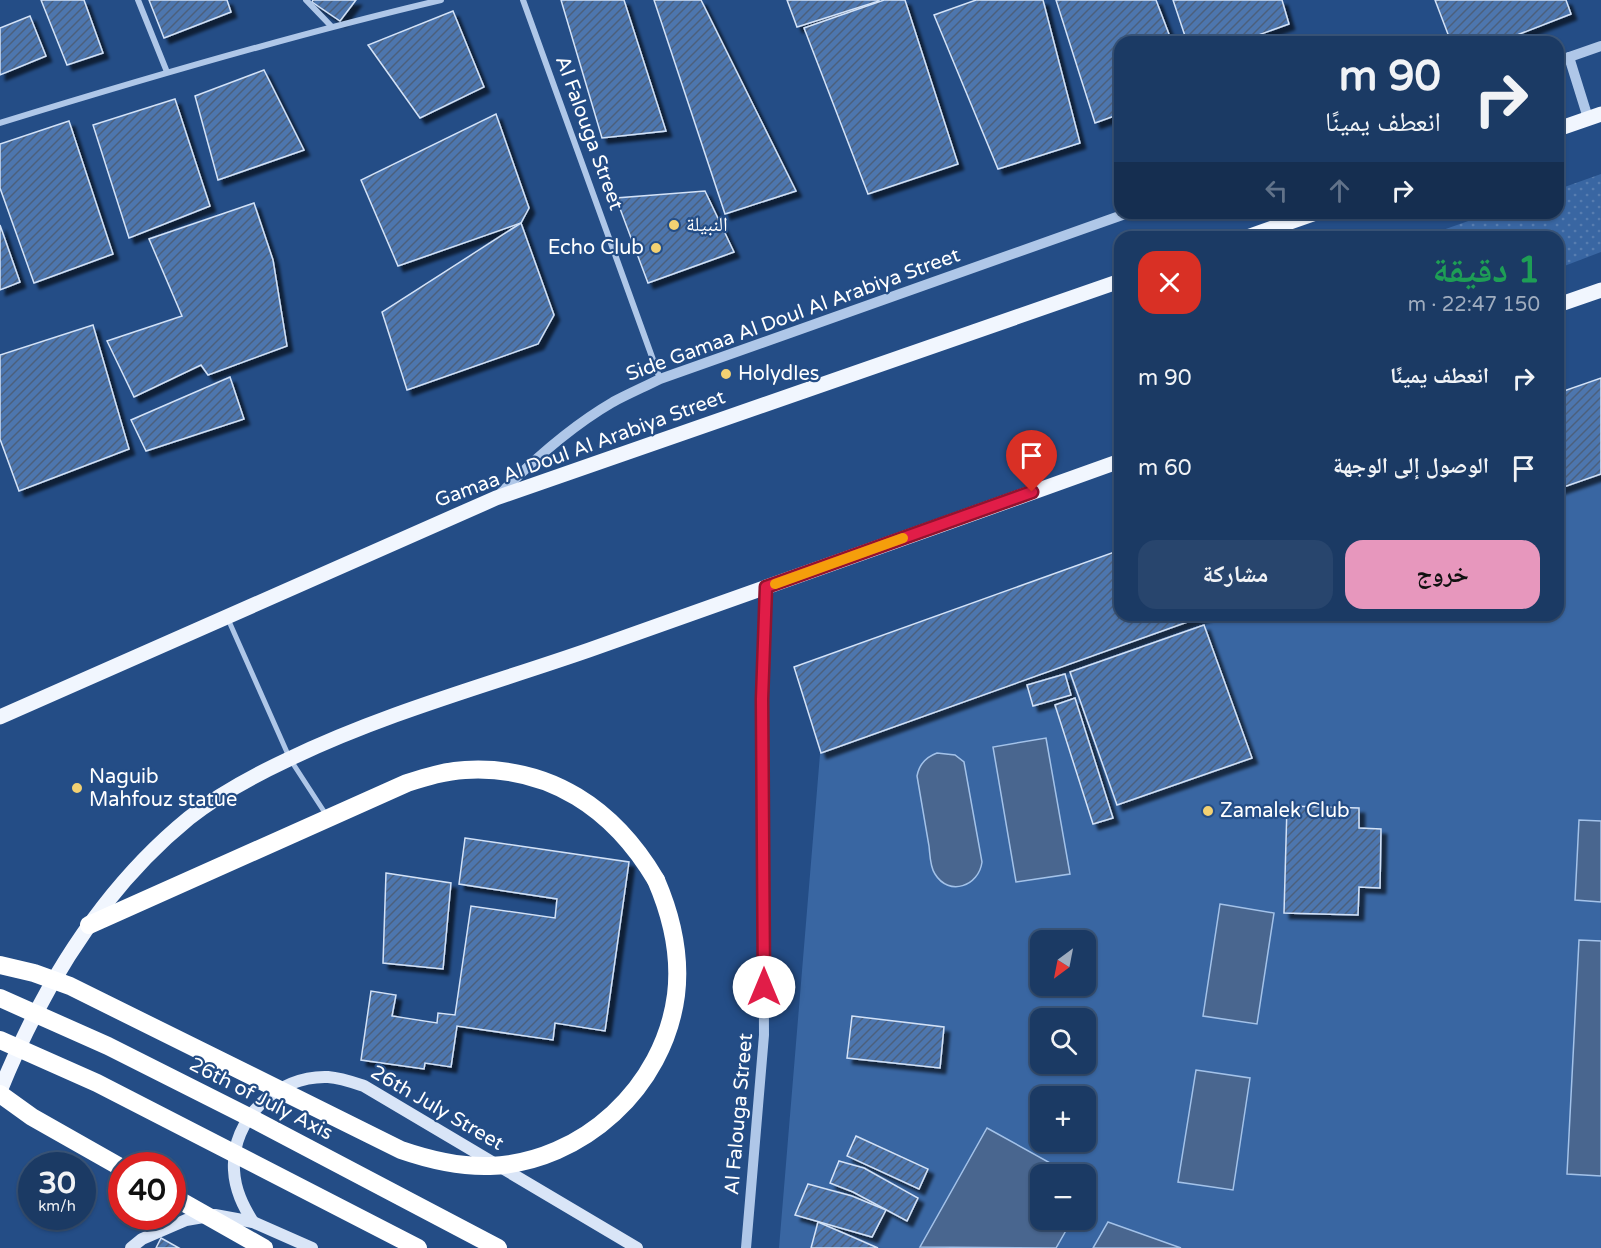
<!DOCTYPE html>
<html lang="ar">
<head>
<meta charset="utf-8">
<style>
  :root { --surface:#1b3a64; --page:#28456d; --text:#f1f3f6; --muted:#a0adbf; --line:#395478; --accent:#e797bd }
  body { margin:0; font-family:"Varela Round","Noto Naskh Arabic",sans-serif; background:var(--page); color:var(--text); direction:rtl; height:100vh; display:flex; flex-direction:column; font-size:22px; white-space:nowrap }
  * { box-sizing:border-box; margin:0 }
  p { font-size:20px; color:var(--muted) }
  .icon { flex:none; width:33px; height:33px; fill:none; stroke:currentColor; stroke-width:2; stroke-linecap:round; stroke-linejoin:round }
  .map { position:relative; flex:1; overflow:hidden; direction:ltr }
  .panel { position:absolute; left:1114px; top:231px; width:450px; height:390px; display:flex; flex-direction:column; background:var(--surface); border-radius:18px; box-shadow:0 2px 4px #0004,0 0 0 2px var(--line); direction:rtl }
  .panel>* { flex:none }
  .guide { position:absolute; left:1114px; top:36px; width:450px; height:183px; border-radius:18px; box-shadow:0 2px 4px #0004,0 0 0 2px var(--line); direction:rtl; background:#1b3a64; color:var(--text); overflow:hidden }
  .needle { width:39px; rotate:212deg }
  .controls { position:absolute; left:1030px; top:930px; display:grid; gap:12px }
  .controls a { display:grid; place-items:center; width:66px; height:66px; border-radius:12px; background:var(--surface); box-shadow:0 2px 4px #0004,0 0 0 2px var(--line); font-size:30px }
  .speed { position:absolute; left:18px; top:1152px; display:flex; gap:12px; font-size:30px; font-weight:700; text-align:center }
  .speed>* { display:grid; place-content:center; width:78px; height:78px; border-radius:50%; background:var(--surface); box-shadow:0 2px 4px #0004,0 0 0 2px var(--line); line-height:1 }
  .speed small { font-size:15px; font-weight:400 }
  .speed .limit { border:9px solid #d22; background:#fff; color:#111 }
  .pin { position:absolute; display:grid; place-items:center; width:51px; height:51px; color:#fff; margin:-62px -26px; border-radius:50% 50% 50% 0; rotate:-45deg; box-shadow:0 0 6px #0007 }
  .pin .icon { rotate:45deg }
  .me { position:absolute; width:66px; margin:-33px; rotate:0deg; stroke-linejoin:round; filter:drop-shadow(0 0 4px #0008) }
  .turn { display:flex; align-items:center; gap:21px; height:126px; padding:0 24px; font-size:27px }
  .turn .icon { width:78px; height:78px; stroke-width:2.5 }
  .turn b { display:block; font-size:42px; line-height:51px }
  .lanes { display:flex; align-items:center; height:57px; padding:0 24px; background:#0003; justify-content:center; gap:30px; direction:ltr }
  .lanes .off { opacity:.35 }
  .round { display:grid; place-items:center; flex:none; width:63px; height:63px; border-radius:18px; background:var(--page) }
  .headline { display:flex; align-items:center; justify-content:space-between; height:102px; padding:0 24px }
  h1 { font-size:36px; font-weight:700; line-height:45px; color:#1e9e55 }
  .cta { display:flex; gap:12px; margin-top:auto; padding:12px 24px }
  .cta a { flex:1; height:69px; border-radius:18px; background:var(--accent); color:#111; font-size:24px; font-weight:700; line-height:69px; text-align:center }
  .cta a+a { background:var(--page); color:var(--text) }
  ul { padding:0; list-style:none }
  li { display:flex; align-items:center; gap:18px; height:90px; padding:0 24px }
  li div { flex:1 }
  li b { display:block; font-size:22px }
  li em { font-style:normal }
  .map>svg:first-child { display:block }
</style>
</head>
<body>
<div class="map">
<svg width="1601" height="1248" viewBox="0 0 1601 1248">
  <defs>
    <pattern id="grass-dots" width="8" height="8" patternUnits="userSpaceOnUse" patternTransform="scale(1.5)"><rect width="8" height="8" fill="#3966a2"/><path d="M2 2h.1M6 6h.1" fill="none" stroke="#577db0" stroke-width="1.8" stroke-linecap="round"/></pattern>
    <pattern id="building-hatch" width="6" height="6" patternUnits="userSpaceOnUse" patternTransform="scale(1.5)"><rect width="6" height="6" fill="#4d76ae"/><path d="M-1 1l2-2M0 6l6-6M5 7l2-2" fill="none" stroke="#4c617d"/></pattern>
    <filter id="shadow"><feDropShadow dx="5.5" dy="5.5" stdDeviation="1.5" flood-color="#0009"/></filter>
  </defs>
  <rect width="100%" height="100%" fill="#244d86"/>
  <!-- grass -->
  <polygon fill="url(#grass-dots)" points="1601,174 1601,252 1559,268 1558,237 1423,237 1491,213 1558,213 1559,189"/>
  <!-- garden -->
  <path fill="#3966a2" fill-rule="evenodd" d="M1601,388V1248H779L826,682L1120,570V615H1558L1559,404ZM1041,940H1086V986H1041ZM1041,1018H1086V1064H1041ZM1041,1096H1086V1142H1041ZM1041,1174H1086V1220H1041Z"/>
  <!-- water -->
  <g fill="#49668f" stroke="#a3c2e9" stroke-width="1.5">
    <polygon points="1046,738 1070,874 1016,882 993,747"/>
    <path d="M937,753L955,755L964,762L982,862C979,886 949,897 935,874C930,867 930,855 929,846C925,823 921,800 917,776C919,765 926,757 937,753Z"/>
    <polygon points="1579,820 1601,821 1601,902 1575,900"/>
    <polygon points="1220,904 1274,913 1257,1024 1203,1016"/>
    <polygon points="1579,940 1601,941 1601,1176 1567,1174"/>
    <polygon points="1196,1070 1250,1078 1233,1190 1178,1182"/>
    <polygon points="987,1128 1070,1174 1041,1174 1041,1220 1072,1220 1056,1248 920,1247"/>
    <polygon points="1108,1222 1181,1248 1093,1248"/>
  </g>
  <!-- building -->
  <g fill="url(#building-hatch)" stroke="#d3e2f7" stroke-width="1.5" filter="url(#shadow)">
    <polygon points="41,0 84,0 103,53 67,65"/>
    <polygon points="149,0 227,0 231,12 164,38"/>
    <polygon points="313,0 356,0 340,21 312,2"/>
    <polygon points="561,0 624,0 666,131 602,138"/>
    <polygon points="654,0 701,0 796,191 725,214"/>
    <polygon points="787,0 879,0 879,1 797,27"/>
    <polygon points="884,0 905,0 958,164 868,194 804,28"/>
    <polygon points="976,0 1043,0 1080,143 998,169 934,15"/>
    <polygon points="1056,0 1156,0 1172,42 1120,42 1120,114 1095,123"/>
    <polygon points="1173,0 1282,0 1289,24 1239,42 1187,42"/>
    <polygon points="1435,0 1566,0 1571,14 1499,42 1451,42"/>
    <polygon points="453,11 484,87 420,118 368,45"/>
    <polygon points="30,16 46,56 0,75 0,28"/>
    <polygon points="264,70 304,150 218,180 195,96"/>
    <polygon points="175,99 210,206 129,238 93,125"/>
    <polygon points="496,114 529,208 521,223 398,266 361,180"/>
    <polygon points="69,121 113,254 34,283 0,188 0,144"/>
    <polygon points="705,191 734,252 648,283 616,198"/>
    <polygon points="254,203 273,260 287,346 208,375 201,365 134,397 107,341 182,316 149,239"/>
    <polygon points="521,223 554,315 538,344 407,390 382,312"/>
    <polygon points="0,225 20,282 0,290"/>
    <polygon points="93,325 129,449 19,491 0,439 0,355"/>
    <polygon points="230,377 244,419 146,451 131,420"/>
    <polygon points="1601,378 1601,474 1558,489 1558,393"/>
    <polygon points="1120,550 1120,615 1207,615 821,753 794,667"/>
    <polygon points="1204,625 1252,758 1117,805 1070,672"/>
    <polygon points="1065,674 1071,695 1033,706 1027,685"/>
    <polygon points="1075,698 1113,818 1093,824 1055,705"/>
    <polygon points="1287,806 1359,808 1359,828 1381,829 1380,888 1359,887 1358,915 1284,913"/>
    <polygon points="465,838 629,862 605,1031 555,1023 553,1040 457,1026 451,1067 425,1063 424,1069 361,1060 371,991 396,995 392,1016 437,1023 438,1013 455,1015 471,906 555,918 557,899 459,884"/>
    <polygon points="386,873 451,883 443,969 383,963"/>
    <polygon points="852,1016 944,1027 940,1068 847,1058"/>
    <polygon points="856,1136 928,1169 919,1189 847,1156"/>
    <polygon points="839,1161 864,1168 918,1198 907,1221 853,1192 830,1183"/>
    <polygon points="808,1184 852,1196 886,1210 872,1237 795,1215"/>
    <polygon points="818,1222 878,1248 811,1248"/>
    <polygon points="161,1238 179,1248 156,1248"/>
  </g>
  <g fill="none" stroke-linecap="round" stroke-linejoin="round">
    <!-- pedestrian -->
    <polyline stroke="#afc7e8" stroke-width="5" points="228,619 290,759 327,816"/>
    <!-- minor -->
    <g stroke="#afc7e8" stroke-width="6">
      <polyline points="138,0 167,72"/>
      <polyline points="306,0 331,26"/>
      <polyline points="523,0 660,379"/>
      <path d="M0,123C146,78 292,35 441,0"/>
    </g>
    <!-- tertiary -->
    <g stroke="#afc7e8" stroke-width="10">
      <polyline points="1569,57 1588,118"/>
      <polyline points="1558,61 1601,46"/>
      <path d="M498,496C533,460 570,427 613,402C628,394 644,387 660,379L1128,213"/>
      <polyline points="746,1248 764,1035 762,699 766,587"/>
    </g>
    <!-- secondary -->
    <g stroke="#d9e5f7" stroke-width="12">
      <path d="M253,1222C243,1206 235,1190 234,1170C231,1119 277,1075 328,1077C341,1078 352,1082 364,1086L637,1248"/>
      <polyline points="131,1248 142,1239 186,1220 215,1215 253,1222 312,1248"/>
    </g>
    <!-- primary -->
    <g stroke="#f1f6fe" stroke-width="15">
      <polyline points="1558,129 1601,114"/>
      <polyline points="1247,237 1316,213"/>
      <polyline points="1558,305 1601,290"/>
      <polyline points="0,717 496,498 1120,281"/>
      <path d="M0,1091C42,987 102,889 189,818C219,794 253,776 287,760C384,713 488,685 589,650C767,588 943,524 1120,461"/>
    </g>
    <!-- motorway -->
    <g stroke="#fff" stroke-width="18">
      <path d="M89,925L407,783C426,777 445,771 465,770C550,765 614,809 656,880"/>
      <polyline points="0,1094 32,1117 122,1168"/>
    </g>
    <!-- motorway-bridge -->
    <g stroke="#fff" stroke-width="18">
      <path d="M0,965L34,973L70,986L401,1150C430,1160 459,1167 490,1166C583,1162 664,1087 676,995C681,954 672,917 656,880"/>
      <polyline points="0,998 108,1046 249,1117 498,1248"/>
      <polyline points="0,1040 97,1083 418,1248"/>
      <polyline points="172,1196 264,1248"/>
    </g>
  </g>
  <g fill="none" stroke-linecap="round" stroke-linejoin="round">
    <!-- route casing -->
    <g stroke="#92132f" stroke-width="15">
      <polyline id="route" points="764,987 762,699 766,587 1032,492"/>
    </g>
    <!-- route -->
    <use href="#route" stroke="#e11d48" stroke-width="10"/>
    <!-- slow -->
    <polyline stroke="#f59e0b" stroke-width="10" points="775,584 903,538"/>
  </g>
  <!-- markers -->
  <g fill="#f3d172" stroke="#244d86" stroke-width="2">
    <circle cx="674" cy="225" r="6"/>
    <circle cx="656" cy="248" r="6"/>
    <circle cx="726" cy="374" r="6"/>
    <circle cx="77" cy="788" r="6"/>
    <circle cx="1208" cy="811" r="6"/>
  </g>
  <g text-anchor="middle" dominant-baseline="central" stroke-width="4.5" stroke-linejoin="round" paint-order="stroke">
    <!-- street labels -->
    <g font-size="20" fill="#fff" stroke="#244d86">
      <text transform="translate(589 133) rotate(70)">Al Falouga Street</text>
      <text transform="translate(793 315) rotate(-20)">Side Gamaa Al Doul Al Arabiya Street</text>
      <text transform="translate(580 449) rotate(-20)">Gamaa Al Doul Al Arabiya Street</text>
      <text transform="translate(261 1099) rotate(27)">26th of July Axis</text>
      <text transform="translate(437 1108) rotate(30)">26th July Street</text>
      <text transform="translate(739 1114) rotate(-85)">Al Falouga Street</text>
    </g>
    <!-- poi labels -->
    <g font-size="20" fill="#fff" stroke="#244d86" text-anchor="start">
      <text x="686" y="225">النبيلة</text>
      <text x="644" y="248" text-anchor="end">Echo Club</text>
      <text x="738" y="374">HolydIes</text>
      <text x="89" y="777">Naguib<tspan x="89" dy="23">Mahfouz statue</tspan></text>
      <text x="1220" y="811">Zamalek Club</text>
    </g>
  </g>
</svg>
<div class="controls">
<a><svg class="needle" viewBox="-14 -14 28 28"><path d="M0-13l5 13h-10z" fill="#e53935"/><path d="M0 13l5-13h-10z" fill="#a0adbf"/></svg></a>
<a><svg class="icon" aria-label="search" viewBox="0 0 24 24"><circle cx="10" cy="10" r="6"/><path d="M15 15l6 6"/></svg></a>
<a>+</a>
<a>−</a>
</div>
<div class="speed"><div>30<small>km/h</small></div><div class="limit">40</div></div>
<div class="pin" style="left:1032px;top:492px;background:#d93025"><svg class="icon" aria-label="arrive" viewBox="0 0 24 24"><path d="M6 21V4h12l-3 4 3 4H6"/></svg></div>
<svg class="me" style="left:764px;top:987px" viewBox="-20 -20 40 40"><circle r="19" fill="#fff"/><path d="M0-13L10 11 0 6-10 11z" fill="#e11d48"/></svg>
<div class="guide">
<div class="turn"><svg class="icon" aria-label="right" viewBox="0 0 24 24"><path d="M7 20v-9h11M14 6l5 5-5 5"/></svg><div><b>90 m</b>انعطف يمينًا</div></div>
<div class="lanes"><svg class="icon off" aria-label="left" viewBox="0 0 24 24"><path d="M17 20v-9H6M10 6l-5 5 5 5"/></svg><svg class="icon off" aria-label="ahead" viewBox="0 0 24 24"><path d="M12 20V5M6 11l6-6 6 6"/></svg><svg class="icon" aria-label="right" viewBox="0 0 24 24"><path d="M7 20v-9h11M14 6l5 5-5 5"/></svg></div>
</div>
<section class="panel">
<div class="headline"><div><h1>1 دقيقة</h1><p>150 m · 22:47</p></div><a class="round" style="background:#d93025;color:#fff"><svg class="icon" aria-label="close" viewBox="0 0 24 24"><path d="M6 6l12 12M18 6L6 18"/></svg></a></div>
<ul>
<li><svg class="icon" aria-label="right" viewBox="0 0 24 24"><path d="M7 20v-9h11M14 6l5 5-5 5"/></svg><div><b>انعطف يمينًا</b></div><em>90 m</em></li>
<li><svg class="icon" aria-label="arrive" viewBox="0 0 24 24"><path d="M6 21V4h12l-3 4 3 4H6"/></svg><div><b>الوصول إلى الوجهة</b></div><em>60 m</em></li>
</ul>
<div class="cta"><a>خروج</a><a>مشاركة</a></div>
</section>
</div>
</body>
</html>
